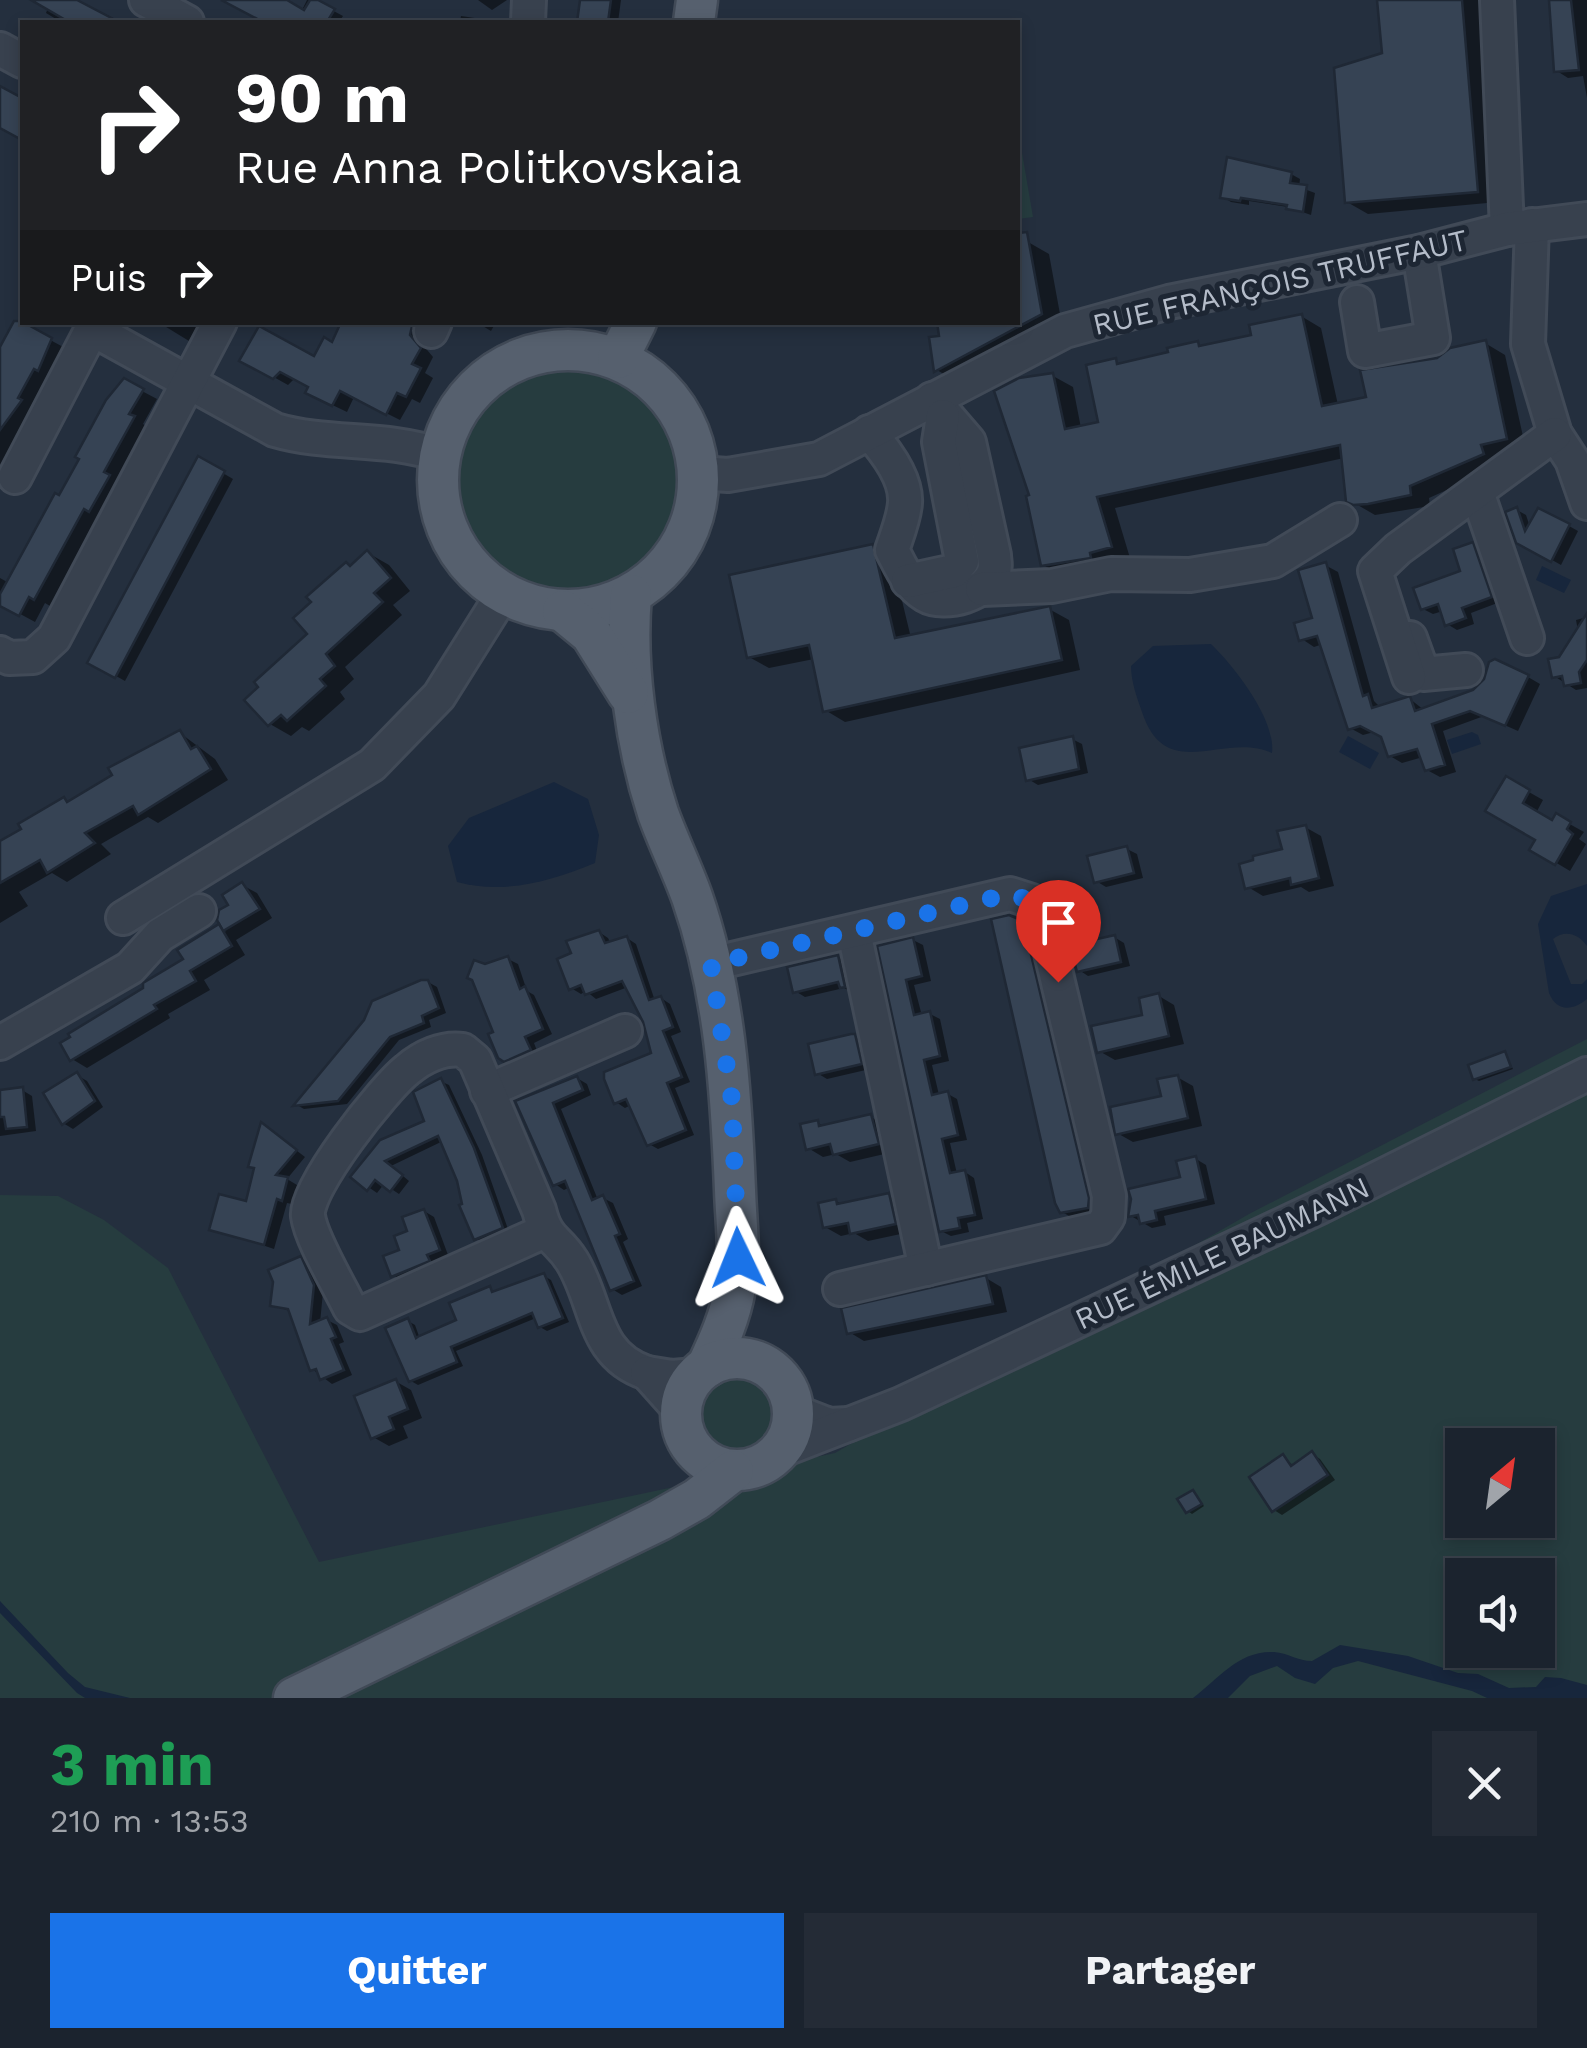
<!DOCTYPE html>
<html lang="fr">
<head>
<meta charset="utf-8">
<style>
  :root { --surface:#1b232e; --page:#242b36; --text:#f1f3f6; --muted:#a0a4aa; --line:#39404a; --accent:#1a73e8 }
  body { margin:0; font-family:"Work Sans",sans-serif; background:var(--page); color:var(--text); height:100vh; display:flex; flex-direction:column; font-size:38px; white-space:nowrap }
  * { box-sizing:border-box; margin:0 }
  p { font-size:32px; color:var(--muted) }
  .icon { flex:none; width:55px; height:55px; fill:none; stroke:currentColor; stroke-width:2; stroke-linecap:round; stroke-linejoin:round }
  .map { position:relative; height:1698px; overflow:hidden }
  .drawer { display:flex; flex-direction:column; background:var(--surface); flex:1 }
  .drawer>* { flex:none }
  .top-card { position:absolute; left:20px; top:20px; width:1000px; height:305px; border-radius:0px; box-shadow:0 5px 15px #0003,0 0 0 2px var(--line); background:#202124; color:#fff; overflow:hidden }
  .needle { width:65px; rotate:29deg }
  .controls { position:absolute; left:1445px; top:1428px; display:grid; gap:20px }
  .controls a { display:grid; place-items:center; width:110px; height:110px; border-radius:0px; background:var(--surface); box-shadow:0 5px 15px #0003,0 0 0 2px var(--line); font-size:50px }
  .pin { position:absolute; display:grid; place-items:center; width:85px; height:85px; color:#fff; margin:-102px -42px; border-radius:50% 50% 50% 0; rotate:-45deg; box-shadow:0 0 10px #0007 }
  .pin .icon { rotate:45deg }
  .me { position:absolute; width:110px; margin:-55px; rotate:358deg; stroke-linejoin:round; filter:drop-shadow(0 0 8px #0008) }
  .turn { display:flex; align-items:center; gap:35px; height:210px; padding:0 50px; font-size:45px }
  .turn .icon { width:130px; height:130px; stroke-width:2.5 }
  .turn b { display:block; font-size:70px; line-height:85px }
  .then { display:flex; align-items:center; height:95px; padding:0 50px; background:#0003; gap:20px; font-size:38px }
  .round { display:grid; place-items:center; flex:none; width:105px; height:105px; border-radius:0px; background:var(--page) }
  .headline { display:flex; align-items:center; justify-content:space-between; height:170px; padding:0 50px }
  h1 { font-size:60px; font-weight:700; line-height:75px; color:#1e9e55 }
  .primary-button { display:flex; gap:20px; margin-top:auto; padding:20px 50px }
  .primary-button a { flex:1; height:115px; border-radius:0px; background:var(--accent); color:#fff; font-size:40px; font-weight:700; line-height:115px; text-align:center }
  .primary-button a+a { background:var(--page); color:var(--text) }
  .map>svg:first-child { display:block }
</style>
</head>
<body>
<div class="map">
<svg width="1587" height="1698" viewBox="0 0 1587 1698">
  <rect width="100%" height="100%" fill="#242f3e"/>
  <!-- green -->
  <g fill="#263c3f" fill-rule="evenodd">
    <polygon points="1018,129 1033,217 1018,219"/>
    <circle cx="568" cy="482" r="114"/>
    <path d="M1587,1039V1698H0V1195L58,1196L104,1220L168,1268L319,1562L835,1453L1249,1214ZM1462,1445H1538V1520H1462ZM1462,1575H1538V1650H1462Z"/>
    <circle cx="739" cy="1413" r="43"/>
  </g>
  <!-- water -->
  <g fill="#17263c">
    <polygon points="1542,566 1571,580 1564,593 1536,580"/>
    <path d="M1211,644C1235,667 1276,720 1272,753C1224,731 1166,785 1142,712C1137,698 1131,681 1131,666L1153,646Z"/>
    <polygon points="1472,732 1478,735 1481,744 1452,754 1447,740"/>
    <polygon points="1348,736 1379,753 1370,769 1339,752"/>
    <path d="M554,782L588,799L599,835L595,863C551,881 504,895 457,882L448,846L469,818Z"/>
    <path d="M1587,884V946C1579,934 1565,929 1553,939L1571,984H1582L1587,979V999C1572,1011 1557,1012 1549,993L1538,924L1551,896Z"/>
    <polygon points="0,1601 68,1673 85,1687 130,1698 85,1698 77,1693 0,1613"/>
    <path d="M1340,1645L1408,1656L1458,1673L1478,1674L1509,1688L1536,1687L1545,1677L1561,1678L1587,1685V1698H1487L1472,1691L1358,1661L1333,1668L1315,1684L1295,1678L1277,1666L1250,1676L1228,1698H1193C1218,1679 1239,1650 1274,1652C1288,1653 1298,1661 1312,1661Z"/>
  </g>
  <!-- shadow -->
  <g fill="#0007">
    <polygon points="33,0 77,0 121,22 61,22 46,13 48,8"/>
    <polygon points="225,0 283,0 302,10 307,0 313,0 343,16 339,22 267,22"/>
    <polygon points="478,0 507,0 492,10"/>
    <polygon points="583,0 621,0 618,22 579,22"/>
    <polygon points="1380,0 1481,0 1498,202 1368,214 1347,202 1384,55"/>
    <polygon points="1558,0 1587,0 1587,98 1583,76 1568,78 1557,71"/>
    <polygon points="461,16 495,21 497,22 460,22"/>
    <polygon points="1291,174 1300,179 1299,187 1315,193 1311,215 1288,207 1249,201 1249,205 1231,202 1223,197"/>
    <polygon points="1028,242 1049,254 1062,325 957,382 937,370 1018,322 1018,244"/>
    <polygon points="1301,316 1321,328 1338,405 1369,399 1438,360 1485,343 1505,355 1526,450 1502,465 1429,498 1430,506 1375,515 1349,500 1344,458 1115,508 1130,558 1063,576 1043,565 1053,376 1073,387 1081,428 1101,424 1115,361 1122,365 1198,344 1204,348 1254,337"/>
    <polygon points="17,322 65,348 32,408 36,411 0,470 0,353"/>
    <polygon points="158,322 199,322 189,341"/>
    <polygon points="344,322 430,322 423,345 433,357 425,373 433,378 420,403 412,399 400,420 354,397 347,412 322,400 311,387 295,378 288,385 243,360 315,360 333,345"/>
    <polygon points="476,322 496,322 491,331"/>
    <polygon points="125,382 157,399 143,424 148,427 117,482 123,486 105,518 100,515 50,606 45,603 35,622 0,603 0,578 9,583"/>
    <polygon points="199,459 233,479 125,681 91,662"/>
    <polygon points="1517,510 1526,515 1530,527 1569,526 1578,531 1561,565 1518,541"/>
    <polygon points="1473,545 1482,550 1500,602 1471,613 1474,624 1457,630 1447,624 1443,611 1433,614 1423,609 1463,573"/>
    <polygon points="872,547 892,559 911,638 1049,609 1069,620 1080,670 845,722 825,710 814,659 769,668 749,657"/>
    <polygon points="368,553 389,565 410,591 393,605 402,615 345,667 354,679 340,692 345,699 309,731 302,727 291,736 270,724 311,634 351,568"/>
    <polygon points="1325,565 1338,572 1374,701 1381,708 1410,699 1424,710 1528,677 1540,684 1518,731 1484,716 1443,731 1456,772 1440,777 1427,770 1423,757 1402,763 1390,756 1384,736 1374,732 1363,735 1350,728 1323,644 1314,647 1302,639 1315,620"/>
    <polygon points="1587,617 1587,688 1576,690 1554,676 1560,659 1578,631 1576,620"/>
    <polygon points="180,733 215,759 228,780 158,823 148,817 101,844 111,854 67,882 52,873 19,892 28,906 0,923 0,844 64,800 70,803"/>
    <polygon points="1072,739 1082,744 1088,773 1038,785 1028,779"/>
    <polygon points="1506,779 1543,800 1536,813 1553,823 1557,817 1584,832 1579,839 1586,844 1570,871 1533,849 1538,839"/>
    <polygon points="1305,827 1321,836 1334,886 1309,892 1301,887 1263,896 1248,887"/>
    <polygon points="1127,849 1137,854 1143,878 1106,887 1096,881"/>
    <polygon points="242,885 257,893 272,918 236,940 245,955 204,980 210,990 168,1014 170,1018 87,1068 72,1059 146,989 186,960 219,927 226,932 219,920"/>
    <polygon points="1022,923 1031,928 1096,1212 1071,1217 1062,1212"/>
    <polygon points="599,932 608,938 611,944 627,938 636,944 655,1001 661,998 670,1004 681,1032 671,1036 690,1082 675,1088 694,1135 658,1149 649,1144 631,1105 625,1108 616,1102 654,1054 646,1023 628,987 596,999 586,991 581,994 571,988 575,955"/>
    <polygon points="1114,937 1124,943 1130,966 1088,976 1079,970"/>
    <polygon points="913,940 923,945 931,981 914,985 922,1016 930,1014 940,1019 949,1061 932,1065 939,1095 948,1094 957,1099 967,1140 950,1143 957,1174 965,1172 974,1178 983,1219 967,1223 969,1232 951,1236 941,1231 880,947"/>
    <polygon points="838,957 848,963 852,992 844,988 805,997 795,991"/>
    <polygon points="508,959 518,964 527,991 534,995 552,1034 534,1043 539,1056 515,1066 500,1057 497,1033"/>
    <polygon points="428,982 437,987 446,1013 429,1020 431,1027 399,1040 347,1104 304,1109 297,1105"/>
    <polygon points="1159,996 1174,1005 1184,1044 1115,1060 1099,1051 1145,1016"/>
    <polygon points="855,1036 865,1042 870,1069 827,1079 817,1073"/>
    <polygon points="1505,1054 1513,1069 1479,1081 1475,1079"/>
    <polygon points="77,1075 87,1081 103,1107 73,1129 63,1123"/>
    <polygon points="1177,1077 1193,1086 1202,1126 1133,1142 1117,1133 1164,1097"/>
    <polygon points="577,1078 587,1084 591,1095 561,1109 598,1200 603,1198 613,1203 628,1239 623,1242 642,1286 622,1295 612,1289 570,1187 564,1190 555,1184 519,1102"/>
    <polygon points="440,1081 449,1085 482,1155 509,1232 484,1243 476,1238 460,1180 443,1141 391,1166 409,1181 399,1194 384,1184 377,1193 354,1177 428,1122"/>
    <polygon points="22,1090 32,1096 36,1131 0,1136 0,1092"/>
    <polygon points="871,1117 886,1126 893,1152 850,1162 836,1154 823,1157 808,1148 818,1123 825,1127"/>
    <polygon points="271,1131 305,1157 287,1179 297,1185 292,1204 287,1203 274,1249 212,1228 247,1204"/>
    <polygon points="1196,1159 1206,1165 1215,1204 1164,1216 1166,1225 1152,1228 1131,1216 1183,1179"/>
    <polygon points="889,1196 904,1205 910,1232 868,1241 854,1233 841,1236 825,1227 836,1201 843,1205"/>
    <polygon points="424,1211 434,1217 448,1255 436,1260 438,1266 403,1281 393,1275 410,1232"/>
    <polygon points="301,1259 310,1264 323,1292 320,1323 327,1320 337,1325 344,1342 339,1344 352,1375 332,1384 312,1369 292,1312 273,1305"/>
    <polygon points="544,1276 551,1280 569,1322 547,1331 540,1327 536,1318 456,1351 463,1366 418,1385 411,1381 408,1321 415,1325 420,1339 460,1322 490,1289 497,1293"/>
    <polygon points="986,1278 1001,1287 1007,1312 864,1341 849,1332"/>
    <polygon points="395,1381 411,1390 422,1418 403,1426 408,1438 389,1446 373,1437"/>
    <polygon points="1312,1454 1320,1459 1335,1480 1282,1515 1274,1510 1283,1457 1294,1466"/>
    <polygon points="1193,1493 1204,1506 1192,1514 1188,1511"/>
  </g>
  <!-- building -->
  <g fill="#364354" stroke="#1f2835" stroke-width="2.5">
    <polygon points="31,0 77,0 119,22 69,22"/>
    <polygon points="221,0 287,0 304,10 310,0 318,0 335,9 327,22 263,22"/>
    <polygon points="580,0 611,0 608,22 577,22"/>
    <polygon points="1377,0 1462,0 1478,192 1345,203 1334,68 1382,53"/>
    <polygon points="1549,0 1571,0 1579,70 1554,72"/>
    <polygon points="0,86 22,98 22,140 0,128"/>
    <polygon points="1227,157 1292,172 1290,183 1307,185 1303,212 1286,209 1287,205 1241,198 1240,201 1220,198"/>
    <polygon points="1027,232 1042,314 934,372 929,337 939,336 937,322 1018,322 1018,233"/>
    <polygon points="1302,314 1322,406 1366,397 1360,370 1437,358 1450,348 1486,340 1507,439 1481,445 1484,454 1410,486 1411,495 1368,504 1353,505 1346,502 1340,445 1097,497 1112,547 1090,553 1091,558 1041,566 1026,496 1029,495 994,391 1019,378 1053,373 1065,429 1098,422 1086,365 1116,358 1117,364 1168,352 1167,348 1198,341 1199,346 1251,335 1249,325"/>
    <polygon points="14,321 21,321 52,338 38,371 34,369 18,398 22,400 0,430 0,347"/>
    <polygon points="341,322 413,322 410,335 421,348 412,364 421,368 406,397 397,393 386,415 340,391 332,406 305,393 308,387 280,372 273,379 239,361 259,326 314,356 324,337 332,342"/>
    <polygon points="124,378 144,389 129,414 135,416 104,472 110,475 89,512 84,509 34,600 29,597 19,616 0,606 0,594 55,493 59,495 79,459 75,457 106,400"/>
    <polygon points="198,456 225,471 115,678 87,663"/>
    <polygon points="1517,507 1525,531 1538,508 1570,524 1551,562 1516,543 1505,512"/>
    <polygon points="1473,542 1492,597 1462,608 1466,618 1445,626 1438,604 1421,610 1413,588 1460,571 1453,549"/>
    <polygon points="873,544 895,638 1050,606 1062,660 823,712 809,645 747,658 729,575"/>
    <polygon points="367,550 391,578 374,593 383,602 326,654 335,666 320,679 326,686 287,721 281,715 268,726 244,700 258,687 254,682 307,634 293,618 311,602 306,597 346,562 350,566"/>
    <polygon points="1326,562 1363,696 1368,694 1372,708 1410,696 1415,711 1473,690 1484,679 1489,662 1495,659 1529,675 1505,726 1470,711 1432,724 1445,765 1425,771 1417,749 1388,757 1381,737 1360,726 1348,730 1317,636 1299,641 1294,623 1312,618 1298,570"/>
    <polygon points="1587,613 1587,660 1579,672 1581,683 1564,686 1562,676 1552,678 1548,659 1559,657"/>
    <polygon points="180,730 191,749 197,746 211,769 138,815 133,806 85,833 95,843 47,873 40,860 0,883 0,841 21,829 18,824 64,797 67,802 112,775 108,768"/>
    <polygon points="1073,736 1079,769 1026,781 1019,748"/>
    <polygon points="1506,776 1530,790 1523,803 1552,820 1556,813 1571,822 1567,829 1573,834 1555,865 1529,850 1535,840 1485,811"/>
    <polygon points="1306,825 1319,878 1291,885 1290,878 1245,889 1239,864 1253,860 1253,856 1282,849 1277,831"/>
    <polygon points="1127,846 1134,873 1094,883 1087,856"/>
    <polygon points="242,882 260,909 223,931 217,920 219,910 228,905 222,895"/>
    <polygon points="1009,915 1023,921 1089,1198 1088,1208 1060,1213 1055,1203 991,919"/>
    <polygon points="219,924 232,946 190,971 196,981 154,1005 157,1009 70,1061 60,1043 70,1037 68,1034 143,988 143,983 183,959 177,950"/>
    <polygon points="599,930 605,943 627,936 649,1000 661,996 673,1027 663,1031 682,1077 667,1083 686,1130 647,1146 626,1099 614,1104 604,1079 604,1072 651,1053 643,1022 622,981 585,995 581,985 569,990 557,959 571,953 566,941"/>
    <polygon points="1115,935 1121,962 1077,972 1070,945"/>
    <polygon points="913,937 922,976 906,980 914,1015 930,1011 940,1056 924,1060 932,1095 948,1091 958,1135 942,1139 950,1173 965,1170 975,1215 958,1218 960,1228 939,1232 877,946"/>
    <polygon points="838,955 845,987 840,988 838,982 793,993 787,967"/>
    <polygon points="508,956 520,989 525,986 543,1029 525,1037 531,1050 504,1062 498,1058 488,1034 493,1032 472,980 467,978 474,960 485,964"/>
    <polygon points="421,980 428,980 439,1008 422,1016 424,1023 390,1037 338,1101 293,1106 364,1020 372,1001"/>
    <polygon points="1159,993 1169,1036 1097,1053 1091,1026 1142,1015 1139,998"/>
    <polygon points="851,1034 855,1034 862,1064 815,1075 808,1044"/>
    <polygon points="1505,1051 1511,1067 1473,1080 1468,1065"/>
    <polygon points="77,1072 95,1101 62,1125 43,1093"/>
    <polygon points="1178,1075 1188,1118 1115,1135 1110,1107 1161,1096 1157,1079"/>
    <polygon points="577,1076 583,1090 553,1103 592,1200 603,1195 620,1234 615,1236 634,1281 610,1291 565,1181 553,1186 515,1101"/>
    <polygon points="441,1078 474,1148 503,1228 474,1240 459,1205 462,1204 457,1181 438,1136 385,1161 403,1175 390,1192 375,1180 367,1191 350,1177 380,1140 424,1121 413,1092"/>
    <polygon points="23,1087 27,1127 6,1129 4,1117 0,1117 0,1090"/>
    <polygon points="871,1114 879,1144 833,1155 830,1144 806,1150 800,1124 818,1120 819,1126"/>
    <polygon points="261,1122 297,1150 276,1175 288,1177 282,1201 277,1199 264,1245 209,1230 219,1194 246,1201 254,1168 248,1167"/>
    <polygon points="1196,1156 1206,1199 1155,1211 1157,1220 1140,1224 1138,1215 1128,1217 1131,1199 1128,1189 1180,1177 1176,1161"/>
    <polygon points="889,1193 896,1224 850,1234 848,1223 823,1228 818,1203 836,1199 837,1204"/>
    <polygon points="424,1209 440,1250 427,1255 430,1261 391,1277 383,1256 399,1250 394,1236 407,1231 402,1217"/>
    <polygon points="301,1256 314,1285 310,1324 327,1317 336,1337 331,1339 344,1370 320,1380 316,1369 310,1371 288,1309 270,1306 273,1282 268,1270"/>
    <polygon points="544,1273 563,1318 538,1328 532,1313 451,1347 457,1362 409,1382 385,1328 408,1318 416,1338 419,1336 456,1320 449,1303 490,1286 492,1292"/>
    <polygon points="986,1275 993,1304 847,1334 841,1308"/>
    <polygon points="396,1379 408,1409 389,1417 394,1429 371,1439 354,1396"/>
    <polygon points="1312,1451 1328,1475 1272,1512 1249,1477 1283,1454 1291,1466"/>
    <polygon points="1193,1490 1202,1504 1186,1513 1177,1499"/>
  </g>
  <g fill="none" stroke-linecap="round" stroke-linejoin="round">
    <!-- minor casing -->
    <g stroke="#414a57" stroke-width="38">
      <g id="minor">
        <polyline points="146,0 187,22"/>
        <polyline points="1497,0 1507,229"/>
        <polyline points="528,22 529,0"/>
        <polyline points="0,49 22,61"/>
        <polyline points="1532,225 1528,344 1555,434 1572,460 1587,503"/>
        <polyline points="1357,302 1365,351 1433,338 1419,252"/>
        <polyline points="431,331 435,322"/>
        <path d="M869,432C884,449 907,478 905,503C904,518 897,535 892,550C901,567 908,585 925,595C945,607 988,594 994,571C996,566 994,560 994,555L969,442L932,399"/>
        <polyline points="699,473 728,475 819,459 1065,331 1169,302 1419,252 1507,229 1587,219"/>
        <path d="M15,477L92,329L275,430C329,446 386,436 439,455"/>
        <polyline points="1477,492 1527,638"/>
        <polyline points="908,581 954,571 962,561 939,442 943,416"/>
        <polyline points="982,589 1052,586 1111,574 1190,575 1273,561 1340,520"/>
        <polyline points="1410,638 1423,674 1466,670"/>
        <polyline points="0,653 9,658 33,657 54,638 220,322"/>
        <polyline points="1409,677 1375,571 1398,549 1555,434"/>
        <polyline points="123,918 372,765 439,696 503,594"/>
        <polyline points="854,932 926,1269"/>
        <polyline points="711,964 1010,894 1032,901 1041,911 1109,1196 1108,1217 1100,1228 840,1289"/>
        <polyline points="0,1043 130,968 160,935 199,911"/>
        <polyline points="487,1091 625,1031"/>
        <path d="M545,1231L360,1314L350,1308C339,1285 311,1239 308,1216C304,1189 384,1088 407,1070C422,1057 443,1047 463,1050L475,1060L539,1210C547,1242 557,1237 572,1261C598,1303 592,1355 647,1373"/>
        <polyline points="680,1410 647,1373 672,1377 696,1375"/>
        <polyline points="793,1411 829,1425 849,1424"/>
        <polyline points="780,1451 901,1404 1320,1207 1587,1074"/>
      </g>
    </g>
    <!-- major casing -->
    <g stroke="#414a57" stroke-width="45">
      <g id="major">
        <polyline points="694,22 697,0"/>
        <circle cx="568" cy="480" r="130"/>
        <polyline points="618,358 636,322"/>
        <path d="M631,595C625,665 636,746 658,813C668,841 682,869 692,897C725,992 731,1091 735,1190C736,1222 741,1257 735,1288C730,1317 719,1341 707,1367"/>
        <polyline points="563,611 591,634 628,693"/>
        <circle cx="737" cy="1414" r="56"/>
        <polyline points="294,1698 660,1520 697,1499 733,1471"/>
      </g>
    </g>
    <!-- minor -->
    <use href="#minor" stroke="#38414e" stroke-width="32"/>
    <!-- major -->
    <use href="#major" stroke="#56606e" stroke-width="40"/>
  </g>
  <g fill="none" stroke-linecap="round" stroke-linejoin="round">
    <!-- route -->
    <polyline stroke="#1a73e8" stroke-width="18" stroke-dasharray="0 32.4" points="738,1258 732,1100 711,964 1010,894 1032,901 1041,911 1058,982"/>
  </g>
  <g text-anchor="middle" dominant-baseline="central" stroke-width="10" stroke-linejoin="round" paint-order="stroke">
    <!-- street labels -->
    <g font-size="30" fill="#b4bcc9" stroke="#1d2633">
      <text transform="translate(1280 282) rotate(-13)">RUE FRANÇOIS TRUFFAUT</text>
      <text transform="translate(1222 1253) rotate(-25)">RUE ÉMILE BAUMANN</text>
    </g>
  </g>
</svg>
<div class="controls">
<a><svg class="needle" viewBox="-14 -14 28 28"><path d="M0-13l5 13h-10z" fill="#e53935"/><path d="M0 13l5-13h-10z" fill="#a0a4aa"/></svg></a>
<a><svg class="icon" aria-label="sound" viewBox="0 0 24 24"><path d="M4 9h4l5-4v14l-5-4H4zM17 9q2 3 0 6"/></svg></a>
</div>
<div class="pin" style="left:1058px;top:982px;background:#d93025"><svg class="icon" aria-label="arrive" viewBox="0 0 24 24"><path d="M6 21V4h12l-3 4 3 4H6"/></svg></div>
<svg class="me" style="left:738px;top:1258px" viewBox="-20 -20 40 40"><path d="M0-17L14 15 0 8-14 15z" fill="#1a73e8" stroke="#fff" stroke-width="4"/></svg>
<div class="top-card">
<div class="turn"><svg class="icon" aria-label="right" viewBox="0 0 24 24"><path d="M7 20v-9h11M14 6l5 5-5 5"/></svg><div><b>90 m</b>Rue Anna Politkovskaia</div></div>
<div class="then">Puis<svg class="icon" aria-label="right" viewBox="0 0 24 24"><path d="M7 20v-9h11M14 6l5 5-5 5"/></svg></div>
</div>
</div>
<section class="drawer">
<div class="headline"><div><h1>3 min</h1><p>210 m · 13:53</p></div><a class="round"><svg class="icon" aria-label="close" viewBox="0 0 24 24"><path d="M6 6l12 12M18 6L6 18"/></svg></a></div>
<div class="primary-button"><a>Quitter</a><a>Partager</a></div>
</section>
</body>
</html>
